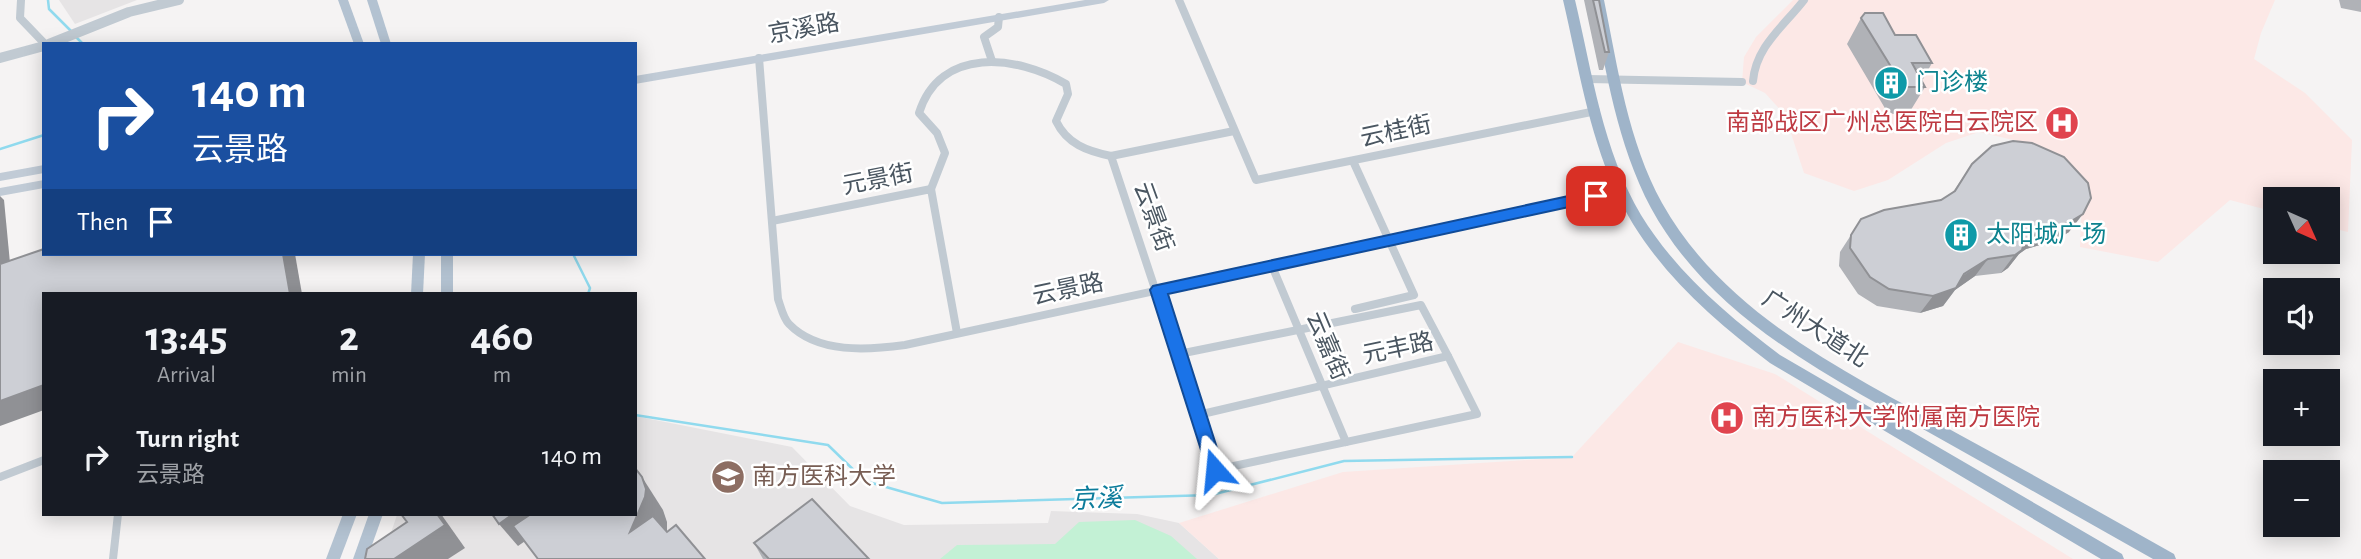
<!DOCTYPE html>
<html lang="en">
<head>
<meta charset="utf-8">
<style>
  :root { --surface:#171b24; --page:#20242c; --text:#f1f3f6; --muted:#9ea1a6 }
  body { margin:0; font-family:"Alegreya Sans","Noto Sans SC",sans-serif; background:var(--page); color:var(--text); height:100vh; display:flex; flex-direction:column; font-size:26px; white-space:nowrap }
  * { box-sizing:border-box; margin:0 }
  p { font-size:23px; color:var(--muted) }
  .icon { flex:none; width:38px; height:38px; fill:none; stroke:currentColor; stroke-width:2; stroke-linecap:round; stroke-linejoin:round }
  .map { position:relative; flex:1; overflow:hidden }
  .side { position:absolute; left:42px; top:292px; width:595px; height:224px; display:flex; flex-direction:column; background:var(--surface); border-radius:0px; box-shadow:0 4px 18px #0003 }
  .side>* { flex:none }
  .banner { position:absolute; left:42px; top:42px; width:595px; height:214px; border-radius:0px; box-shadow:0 4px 18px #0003; background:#1a4fa0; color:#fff; overflow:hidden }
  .needle { width:46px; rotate:135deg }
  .fabs { position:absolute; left:2263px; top:187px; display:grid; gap:14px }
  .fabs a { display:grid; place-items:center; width:77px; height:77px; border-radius:0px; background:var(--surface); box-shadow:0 4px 18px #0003; font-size:35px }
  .pin { position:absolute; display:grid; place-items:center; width:60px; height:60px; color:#fff; margin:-30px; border-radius:14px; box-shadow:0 4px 10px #0006 }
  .me { position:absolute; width:77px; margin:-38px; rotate:342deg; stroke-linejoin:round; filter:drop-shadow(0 0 5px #0008) }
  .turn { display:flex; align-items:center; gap:24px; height:147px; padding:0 35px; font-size:32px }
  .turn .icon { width:91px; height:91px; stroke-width:2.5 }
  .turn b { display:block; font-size:49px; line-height:60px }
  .then { display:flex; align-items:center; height:66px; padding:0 35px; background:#0003; gap:14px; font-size:26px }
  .eta { display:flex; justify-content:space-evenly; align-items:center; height:119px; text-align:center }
  .eta b { font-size:42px; font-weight:700; line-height:49px }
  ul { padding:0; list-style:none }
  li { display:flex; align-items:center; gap:21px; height:91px; padding:0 35px }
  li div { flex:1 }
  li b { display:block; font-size:26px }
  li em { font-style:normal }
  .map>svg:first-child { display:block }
</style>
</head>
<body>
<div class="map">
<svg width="2361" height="559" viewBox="0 0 2361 559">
  <rect width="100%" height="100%" fill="#f5f3f3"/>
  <!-- education -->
  <g fill="#e6e4e5">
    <polygon points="59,0 137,0 75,24"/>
    <polygon points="635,416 792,447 850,506 904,525 1048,523 1051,511 1137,514 1179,523 1219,559 382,559 397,515 635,514"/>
  </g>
  <!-- medical -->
  <g fill="#fce8e6">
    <polygon points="1793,0 2275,0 2261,33 2254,59 2305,93 2352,140 2348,232 2328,227 2328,200 2275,200 2275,212 2230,200 2158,262 2080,247 2082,196 2039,146 1979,132 1946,143 1888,180 1854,191 1804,173 1785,115 1765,93 1742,82 1744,57 1756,37"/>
    <polygon points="1678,342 1775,374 2073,559 1219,559 1179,523 1343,472 1572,457"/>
  </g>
  <!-- green -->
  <polygon fill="#c3f1d5" points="1135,520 1171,536 1197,559 940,559 957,545 1055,544 1079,522"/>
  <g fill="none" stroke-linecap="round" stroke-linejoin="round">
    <!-- stream -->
    <g stroke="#90daee" stroke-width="2.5">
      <polyline points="48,0 49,9 71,31"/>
      <polyline points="75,36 83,44"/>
      <polyline points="0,149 44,135"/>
      <polyline points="573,254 590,288 588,294"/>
      <polyline points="635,415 828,445 865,481 942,503 1211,495 1344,461 1572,457"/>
    </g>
    <!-- minor -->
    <g stroke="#c1cad2" stroke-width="8">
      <polyline points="21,0 20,18 45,44"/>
      <polyline points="1179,0 1256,180 1596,111"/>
      <path d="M759,58L778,299C781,307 783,318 789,324C818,354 868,350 905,345L1622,190"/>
      <polyline points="992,61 984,37 998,27 999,17"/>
      <polyline points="1588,79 1742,82"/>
      <path d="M1753,81C1756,46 1784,26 1804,0"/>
      <polyline points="1111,156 1215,470 1477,414 1448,356 1198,415"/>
      <polyline points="1353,161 1414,295 1355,309"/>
      <path d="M931,189L945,153L937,133L919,113C940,46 1017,55 1066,84L1068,94L1056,121C1067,144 1087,151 1111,156L1234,131"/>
      <polyline points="772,221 931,189 957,333"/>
      <polyline points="1272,266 1346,442"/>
      <polyline points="1179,354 1421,305 1448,356"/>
      <polyline points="0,477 44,460"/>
      <polyline points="113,559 118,514"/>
    </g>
    <!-- tertiary -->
    <g stroke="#c1cad2" stroke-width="10">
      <polyline points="49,44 129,12 179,0"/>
      <polyline points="0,58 44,46"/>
    </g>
    <!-- secondary -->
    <g fill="#c1cbd6" fill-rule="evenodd">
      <polygon points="1085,0 1109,0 1104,3 635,84 635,76"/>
      <polygon points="44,165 44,173 0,181 0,173"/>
      <polygon points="44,180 44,188 0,196 0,188"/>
    </g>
    <!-- primary -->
    <g fill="#b3c2d1" fill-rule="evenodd">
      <polygon points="338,0 348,0 364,44 354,44"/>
      <polygon points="367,0 377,0 391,44 381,44"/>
      <polygon points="413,254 425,254 423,294 411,294"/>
      <rect x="441" y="254" width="12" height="40"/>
      <polygon points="343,514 357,514 340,559 326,559"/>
      <polygon points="369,514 383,514 367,559 353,559"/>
    </g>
    <!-- trunk -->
    <g fill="#9fb4c9" fill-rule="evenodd">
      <path d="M1563,0H1575C1592,72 1603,151 1641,215C1676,272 1727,315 1780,355L2122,554L2124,559H2101L1770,363C1708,316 1648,263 1615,190C1588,130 1578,64 1563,0Z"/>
      <path d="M1592,0H1604C1618,69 1628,141 1662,203C1725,316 1852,375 1960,435C2032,474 2103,514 2174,554L2176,559H2153C2084,520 2015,481 1946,442C1838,381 1713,322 1651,208C1617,144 1606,71 1592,0Z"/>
    </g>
  </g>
  <!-- wall -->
  <g fill="#b0b2b7">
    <polygon points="1584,0 1599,0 1609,52 1603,70 1599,70"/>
    <polygon points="2339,0 2361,0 2361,12 2341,8"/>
    <polygon points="1861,18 1895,35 1932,63 1922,81 1925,87 1909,113 1893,114 1886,110 1847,44"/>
    <polygon points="1972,164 2069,232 2054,241 2026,249 2019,254 2008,268 2001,273 1975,276 1955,290 1943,306 1920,313 1877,306 1858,294 1839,266 1840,252 1851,235 1941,200 1953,192"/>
    <polygon points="754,543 869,559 763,559"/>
  </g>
  <!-- shaded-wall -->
  <g fill="#909195">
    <polygon points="0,196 4,200 12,284 0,272"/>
    <polygon points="2083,214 2069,232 2054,241 2026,249 2019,254 2008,268 2001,273 2024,242 2040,231"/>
    <polygon points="283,254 295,254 302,294 290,294"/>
    <polygon points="1988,259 1975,276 1955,290 1943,306 1920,313 1933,296"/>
    <polygon points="44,385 44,410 0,426 0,401"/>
    <polygon points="642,477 663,510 667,522 667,531 655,559 630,532"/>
    <polygon points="437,514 441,514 465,548 448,559 394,559"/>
    <polygon points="513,514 564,514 518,546 499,524"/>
  </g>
  <!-- building -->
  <g fill="#cdcfd5" stroke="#909195" stroke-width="2">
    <polygon points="1593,0 1599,0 1609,52 1605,52"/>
    <polygon points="1865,13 1883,13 1895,35 1916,35 1932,63 1912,63 1925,87 1908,87 1901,83 1861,18"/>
    <polygon points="2013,141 2032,143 2064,157 2088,183 2091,198 2083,214 2068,223 2040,231 2024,242 2022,250 2015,255 1988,259 1964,274 1956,288 1933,296 1889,289 1870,277 1850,248 1851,235 1861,219 1884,210 1941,200 1955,191 1972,164 1992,146"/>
    <polygon points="44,249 44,254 283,254 290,294 44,294 44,385 0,401 0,264"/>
    <polygon points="635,468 642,477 646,489 645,497 630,532 653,516 667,532 676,525 705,559 538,559 513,526 531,514 635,514"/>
    <polygon points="812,499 869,559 769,559 754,543"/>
    <polygon points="401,514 437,514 445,525 394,559 365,559 367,549 407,522"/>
    <polygon points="492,514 513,514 499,524"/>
  </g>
  <!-- route -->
  <polygon fill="#1a73e8" stroke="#114b97" stroke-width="2" points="1596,190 1603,196 1601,200 1168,294 1224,470 1221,475 1215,478 1209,475 1150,290 1153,286"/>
  <!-- icons -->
  <defs>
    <g id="building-disc" transform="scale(1.75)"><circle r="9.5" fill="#0f9aa8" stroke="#fff"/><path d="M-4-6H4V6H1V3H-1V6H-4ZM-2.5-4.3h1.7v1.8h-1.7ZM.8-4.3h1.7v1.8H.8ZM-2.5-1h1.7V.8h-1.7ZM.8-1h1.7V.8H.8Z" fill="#fff"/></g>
    <g id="hospital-disc" transform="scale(1.75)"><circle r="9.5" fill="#e0444e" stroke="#fff"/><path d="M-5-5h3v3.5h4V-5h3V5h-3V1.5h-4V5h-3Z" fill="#fff"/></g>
    <g id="university-disc" transform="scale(1.75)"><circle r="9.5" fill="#8d6e63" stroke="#fff"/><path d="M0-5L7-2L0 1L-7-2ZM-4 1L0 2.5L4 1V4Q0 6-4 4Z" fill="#fff"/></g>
  </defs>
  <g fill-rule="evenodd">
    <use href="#building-disc" x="1891" y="83"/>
    <use href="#hospital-disc" x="2062" y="123"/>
    <use href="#building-disc" x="1961" y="235"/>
    <use href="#hospital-disc" x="1727" y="418"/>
    <use href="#university-disc" x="728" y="477"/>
  </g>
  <g text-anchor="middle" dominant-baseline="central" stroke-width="5" stroke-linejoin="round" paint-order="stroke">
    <!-- street labels -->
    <g font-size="24" fill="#4a5661" stroke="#fff">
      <text transform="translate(804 29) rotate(-10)">京溪路</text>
      <text transform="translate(1396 132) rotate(-12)">云桂街</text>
      <text transform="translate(878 180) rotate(-11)">元景街</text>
      <text transform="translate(1153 217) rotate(70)">云景街</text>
      <text transform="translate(1068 290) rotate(-12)">云景路</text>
      <text transform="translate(1815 329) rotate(33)">广州大道北</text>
      <text transform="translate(1327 346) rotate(67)">云嘉街</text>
      <text transform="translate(1398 349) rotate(-12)">元丰路</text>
    </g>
    <!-- culture labels -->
    <g font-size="24" fill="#0d838f" stroke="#fff" text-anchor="start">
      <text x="1916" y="83">门诊楼</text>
      <text x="1986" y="235">太阳城广场</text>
    </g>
    <!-- health labels -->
    <g font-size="24" fill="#be3a42" stroke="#fff" text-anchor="end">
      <text x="2038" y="123">南部战区广州总医院白云院区</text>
      <text x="1752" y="418" text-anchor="start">南方医科大学附属南方医院</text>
    </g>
    <!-- education labels -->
    <g font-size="24" fill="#785e54" stroke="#fff" text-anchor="start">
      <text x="752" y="477">南方医科大学</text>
    </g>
    <!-- water labels -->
    <g font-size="26" font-style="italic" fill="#0c7c9b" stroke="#fff">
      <text transform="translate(1096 499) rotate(-2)">京溪</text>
    </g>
  </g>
</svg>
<div class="fabs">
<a><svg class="needle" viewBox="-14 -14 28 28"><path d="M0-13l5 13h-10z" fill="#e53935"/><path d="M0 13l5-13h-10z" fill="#9ea1a6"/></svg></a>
<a><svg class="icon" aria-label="sound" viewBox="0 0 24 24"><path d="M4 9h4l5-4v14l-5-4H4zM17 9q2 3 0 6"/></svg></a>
<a>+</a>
<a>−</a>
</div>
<div class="pin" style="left:1596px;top:196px;background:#d93025"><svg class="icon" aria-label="arrive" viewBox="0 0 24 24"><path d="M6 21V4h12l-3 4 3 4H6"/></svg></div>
<svg class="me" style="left:1215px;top:470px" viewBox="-20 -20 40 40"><path d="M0-17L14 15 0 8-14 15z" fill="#1a73e8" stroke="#fff" stroke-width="4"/></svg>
<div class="banner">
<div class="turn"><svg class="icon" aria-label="right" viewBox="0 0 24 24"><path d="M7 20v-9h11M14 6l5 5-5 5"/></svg><div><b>140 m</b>云景路</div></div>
<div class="then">Then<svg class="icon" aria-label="arrive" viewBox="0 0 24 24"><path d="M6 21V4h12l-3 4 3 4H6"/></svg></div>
</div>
<section class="side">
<div class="eta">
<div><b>13:45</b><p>Arrival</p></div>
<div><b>2</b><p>min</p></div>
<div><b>460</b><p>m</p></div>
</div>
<ul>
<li><svg class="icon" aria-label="right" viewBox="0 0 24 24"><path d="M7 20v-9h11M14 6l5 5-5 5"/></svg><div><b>Turn right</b><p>云景路</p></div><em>140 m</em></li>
</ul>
</section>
</div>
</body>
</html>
